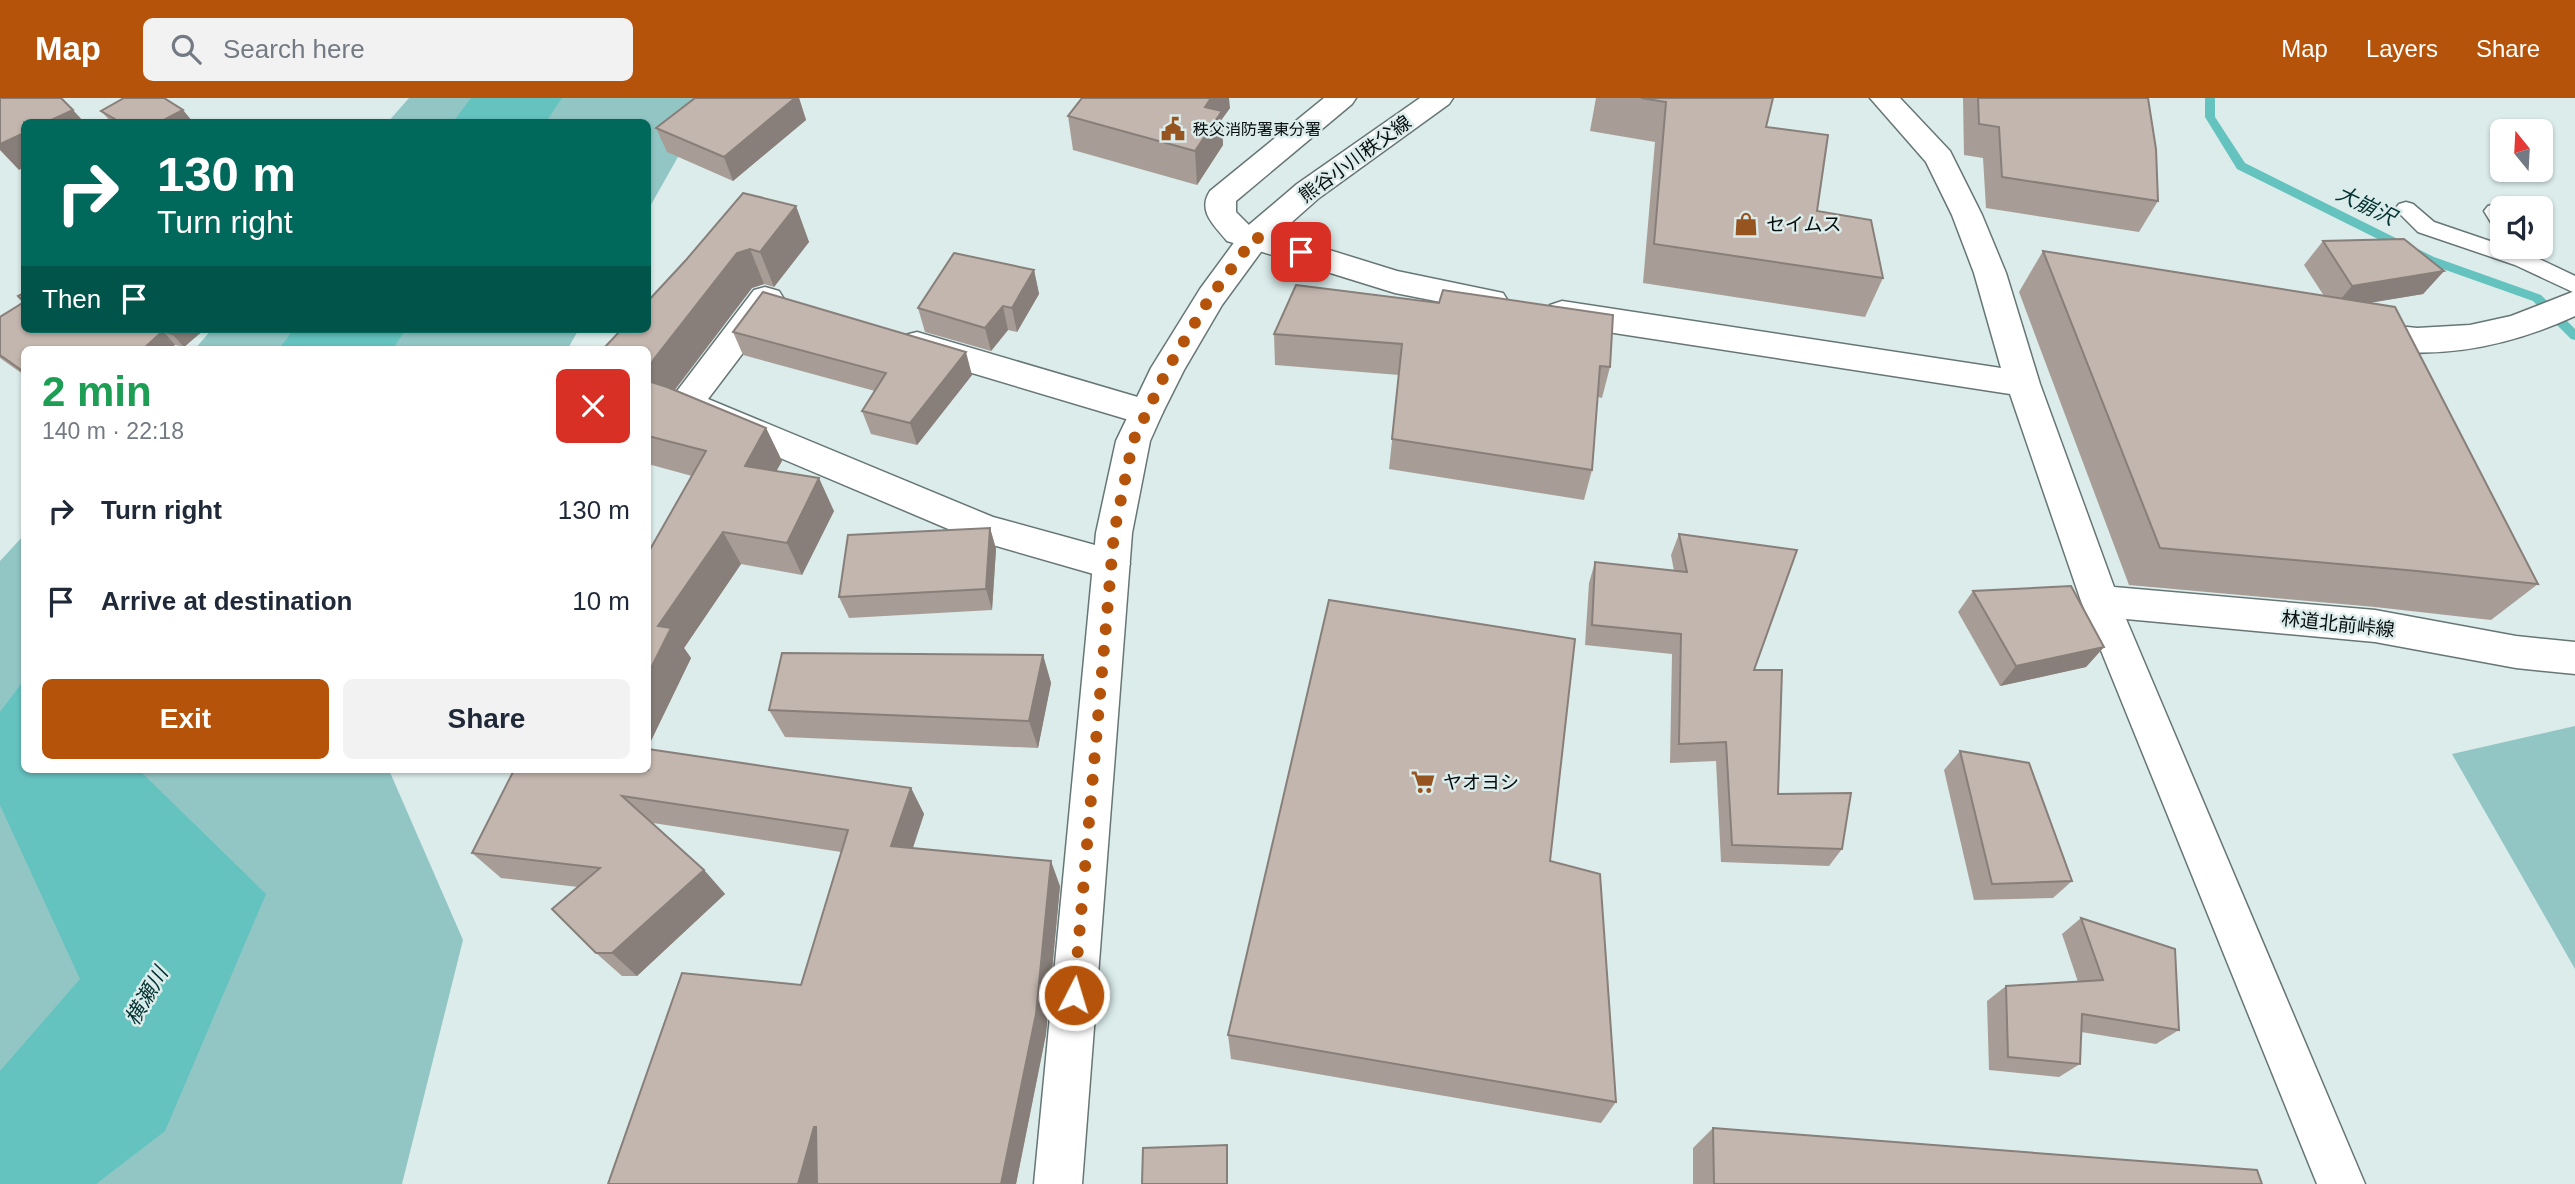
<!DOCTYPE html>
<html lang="en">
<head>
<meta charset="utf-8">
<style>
  :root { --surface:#fff; --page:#f2f2f3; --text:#1f2937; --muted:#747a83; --accent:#b45309 }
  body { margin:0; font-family:Arial,"Noto Sans JP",sans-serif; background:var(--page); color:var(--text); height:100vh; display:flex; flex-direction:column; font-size:26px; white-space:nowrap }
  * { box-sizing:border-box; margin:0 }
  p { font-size:23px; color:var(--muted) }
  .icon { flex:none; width:38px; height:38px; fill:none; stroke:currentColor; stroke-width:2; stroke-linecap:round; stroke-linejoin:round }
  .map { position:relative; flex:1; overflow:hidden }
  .details { position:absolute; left:21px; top:248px; width:630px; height:427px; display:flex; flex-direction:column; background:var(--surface); border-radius:10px; box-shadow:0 2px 5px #0004 }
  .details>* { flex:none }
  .guide { position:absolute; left:21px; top:21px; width:630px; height:214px; border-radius:10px; box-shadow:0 2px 5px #0004; background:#00695c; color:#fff; overflow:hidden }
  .needle { width:46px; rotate:342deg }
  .controls { position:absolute; left:2490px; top:21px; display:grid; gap:14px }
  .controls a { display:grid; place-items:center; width:63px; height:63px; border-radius:10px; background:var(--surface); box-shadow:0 2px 5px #0004; font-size:35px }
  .pin { position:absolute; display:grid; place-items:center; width:60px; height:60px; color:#fff; margin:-30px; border-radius:14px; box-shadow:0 4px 10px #0006 }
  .me { position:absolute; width:77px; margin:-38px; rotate:5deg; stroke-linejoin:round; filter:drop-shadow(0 0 5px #0008) }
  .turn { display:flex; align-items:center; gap:24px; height:147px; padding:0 21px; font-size:32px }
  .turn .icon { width:91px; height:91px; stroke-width:2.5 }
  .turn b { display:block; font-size:49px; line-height:60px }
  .then { display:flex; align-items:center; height:66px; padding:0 21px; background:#0003; gap:14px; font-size:26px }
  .round { display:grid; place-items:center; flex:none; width:74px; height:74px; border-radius:10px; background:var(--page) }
  .head { display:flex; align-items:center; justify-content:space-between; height:119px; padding:0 21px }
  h1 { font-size:42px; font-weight:800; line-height:52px; color:#1e9e55 }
  .cta { display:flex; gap:14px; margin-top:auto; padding:14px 21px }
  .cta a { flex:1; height:80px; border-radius:10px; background:var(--accent); color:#fff; font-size:28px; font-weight:800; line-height:80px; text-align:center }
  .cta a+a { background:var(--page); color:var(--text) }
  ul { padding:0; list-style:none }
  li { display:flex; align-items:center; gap:21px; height:91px; padding:0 21px }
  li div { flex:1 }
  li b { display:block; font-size:26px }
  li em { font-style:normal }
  header { display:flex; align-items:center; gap:42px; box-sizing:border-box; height:98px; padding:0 35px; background:var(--accent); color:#fff }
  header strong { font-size:33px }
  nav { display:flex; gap:38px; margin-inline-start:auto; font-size:24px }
  .search { width:490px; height:63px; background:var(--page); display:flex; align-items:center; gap:18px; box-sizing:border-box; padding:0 24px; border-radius:10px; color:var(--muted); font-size:26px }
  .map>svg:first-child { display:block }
</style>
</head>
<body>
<header>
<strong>Map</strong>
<div class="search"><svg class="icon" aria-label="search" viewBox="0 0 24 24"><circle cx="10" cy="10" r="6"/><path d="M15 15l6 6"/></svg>Search here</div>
<nav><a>Map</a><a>Layers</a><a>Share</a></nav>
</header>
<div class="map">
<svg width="2575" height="1086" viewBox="0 0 2575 1086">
  <rect width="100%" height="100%" fill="#dbeceb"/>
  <!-- green -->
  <g fill="#91c6c4">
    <polygon points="409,0 721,0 696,27 648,112 648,24 388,24"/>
    <polygon points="212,231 579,231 567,252 194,252"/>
    <polygon points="24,437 24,672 389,672 463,842 402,1086 0,1086 0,463"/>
    <polygon points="2575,628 2575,871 2452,656"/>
  </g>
  <!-- water -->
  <g fill="#64c2bf">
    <polygon points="471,0 562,0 546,24 453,24"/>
    <polygon points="294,231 406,231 392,252 278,252"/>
    <polygon points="24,582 24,672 139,672 266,796 165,1033 96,1086 0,1086 0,973 80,881 0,707 0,614"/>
  </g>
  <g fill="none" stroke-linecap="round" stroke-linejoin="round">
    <!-- stream -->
    <polygon fill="#64c2bf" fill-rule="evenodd" points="2205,0 2215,0 2215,19 2245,65 2434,159 2541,197 2575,231 2575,242 2571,241 2533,203 2426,165 2237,71 2205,19"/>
    <!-- service casing -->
    <g stroke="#677675" stroke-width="3">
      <g id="service">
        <polygon points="2406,104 2413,106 2434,124 2531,157 2575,178 2575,195 2515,167 2418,134 2395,111 2399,106"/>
        <polygon points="2495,106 2504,110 2502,133 2495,131 2484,113 2488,108"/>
      </g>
    </g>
    <!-- minor casing -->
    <g stroke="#677675" stroke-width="3">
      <g id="minor">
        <path d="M1324,0H1356L1352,6L1236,103V114L1249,127L1397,173L1503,195L1508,203L1503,211L1492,214L1395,195L1227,143C1214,127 1197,113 1210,93Z"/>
        <polygon points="1870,0 1900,0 1950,53 1982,117 2006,175 2040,286 2114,489 2375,512 2516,538 2575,544 2575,576 2516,570 2375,544 2126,521 2365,1086 2317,1086 2081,503 2010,296 1562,227 1550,223 1546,215 1550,207 1562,203 2001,270 1974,175 1952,117 1926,64"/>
        <polygon points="765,189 779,193 784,201 708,301 993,419 1124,455 1130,466 1124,477 1111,481 972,441 674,315 669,306 674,297 754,192"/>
        <path d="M2575,193V218C2506,250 2422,267 2347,244L2342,236L2347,228L2359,224L2417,230L2470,227L2511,218Z"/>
        <polygon points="917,234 1158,305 1163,314 1158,323 1146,327 905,255 900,246 905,237"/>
      </g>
    </g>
    <!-- primary casing -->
    <g stroke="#677675" stroke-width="3">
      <polygon id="primary" points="1420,0 1453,0 1449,6 1319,100 1266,147 1222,207 1184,272 1163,314 1150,343 1132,435 1082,1086 1034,1086 1096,435 1116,343 1151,270 1200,191 1244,131 1297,86"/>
    </g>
    <!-- service -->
    <use href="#service" fill="#fff" fill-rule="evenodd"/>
    <!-- minor -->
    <use href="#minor" fill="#fff" fill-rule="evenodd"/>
    <!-- primary -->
    <use href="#primary" fill="#fff" fill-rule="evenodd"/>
  </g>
  <!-- wall -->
  <g fill="#a89d96">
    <polygon points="695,0 799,0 806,22 733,83 667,54 656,30"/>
    <polygon points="1596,0 1773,0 1766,29 1817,113 1883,180 1865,219 1643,185 1655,44 1590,33"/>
    <polygon points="1963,0 2148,0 2158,103 2139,134 1986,110 1983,60 1964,57"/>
    <polygon points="1230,10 1222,21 1223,47 1197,87 1073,52 1068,18"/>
    <polygon points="101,13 193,24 111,24"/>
    <polygon points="796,108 809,144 774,189 764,186 752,190 675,292 766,330 782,363 776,373 834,413 802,477 741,466 684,550 691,560 648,649 648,455 692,378 648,366 648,252 602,252"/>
    <polygon points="2323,143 2444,173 2423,196 2369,205 2538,486 2491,522 2375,509 2129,487 2019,194 2043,153 2324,198 2304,167"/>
    <polygon points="1034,172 1039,196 1017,234 1008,232 991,253 925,234 918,210"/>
    <polygon points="1296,187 1610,269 1602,300 1598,299 1592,372 1584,402 1389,371 1399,277 1275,267 1274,236"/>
    <polygon points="24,195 24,231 205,231 184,249 175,247 169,252 24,252 24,277 0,260 0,219 24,204 18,198"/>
    <polygon points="733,234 972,277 917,347 871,336 862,313 875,293 743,257"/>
    <polygon points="990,430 996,451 992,512 849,520 839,499"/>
    <polygon points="1679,436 1754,572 1778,696 1842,751 1829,768 1721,764 1716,663 1670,665 1672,556 1585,547 1589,485 1595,464 1674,473 1671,457"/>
    <polygon points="1973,493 2104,549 2086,569 2000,588 1958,514"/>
    <polygon points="1043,557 1051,585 1038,650 785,639 769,612"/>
    <polygon points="1960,653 2072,783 2053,800 1974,802 1944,672"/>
    <polygon points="514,672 911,690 924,716 913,750 1060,788 1046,936 1016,1086 608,1086 801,887 841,754 653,725 704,772 725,796 637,878 622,878 596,855 578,789 501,780 472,755"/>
    <polygon points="1550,763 1616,1004 1601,1025 1231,961 1228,937"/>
    <polygon points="2081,820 2179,932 2156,946 2081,934 2080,966 2059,979 1989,972 1987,903 2006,888 2078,884 2062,836"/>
    <polygon points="1713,1030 2262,1086 1693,1086 1693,1050"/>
  </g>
  <!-- shaded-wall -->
  <g fill="#887f7a">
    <polygon points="795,0 799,0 806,22 733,83 724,59"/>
    <polygon points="1211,0 1229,0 1230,10 1222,21 1223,47 1197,87 1195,53 1205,9"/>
    <polygon points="73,12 84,24 47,24"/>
    <polygon points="183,12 193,24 160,24"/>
    <polygon points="24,35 24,69 19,72 0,52 0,46"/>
    <polygon points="796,108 809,144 774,189 760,154"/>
    <polygon points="750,151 764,186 752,190 672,295 648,288 648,271 654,261 737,155"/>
    <polygon points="1034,172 1039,196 1017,234 1012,210"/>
    <polygon points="2444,173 2423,196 2332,211 2352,188"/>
    <polygon points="1003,208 1008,232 991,253 985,230"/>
    <polygon points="177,231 205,231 184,249 172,236"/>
    <polygon points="163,233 175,247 169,252 142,252"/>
    <polygon points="966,254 972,277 917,347 910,325"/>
    <polygon points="766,330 782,363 761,401 745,368"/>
    <polygon points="819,380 834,413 802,477 787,445"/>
    <polygon points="990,430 996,451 992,512 986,491"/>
    <polygon points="723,434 741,466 684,550 691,560 648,649 648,576 658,528"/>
    <polygon points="2104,549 2086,569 2000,588 2016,568"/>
    <polygon points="1043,557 1051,585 1038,650 1029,623"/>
    <polygon points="911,690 924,716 905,773 891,748"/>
    <polygon points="1051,763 1060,788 1046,936 1016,1086 1001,1086"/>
    <polygon points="704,772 725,796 637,878 612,855"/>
    <polygon points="814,1029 833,1046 822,1086 798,1086"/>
    <polygon points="1227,1047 1228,1058 1228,1086 1227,1086"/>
  </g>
  <!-- building -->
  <g fill="#c3b6ae" stroke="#887f7a" stroke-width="2">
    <polygon points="0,0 61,0 73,12 47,24 24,24 24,35 0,46"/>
    <polygon points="124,0 164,0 183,12 160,24 120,24 101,13"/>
    <polygon points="695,0 795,0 724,59 656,30"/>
    <polygon points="1082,0 1211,0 1205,9 1222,13 1195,53 1068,18"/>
    <polygon points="1641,0 1773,0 1766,29 1828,37 1817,113 1871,122 1883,180 1654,146 1666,4"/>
    <polygon points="1978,0 2148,0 2156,51 2158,103 2002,79 1999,29 1979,26"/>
    <polygon points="743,95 796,108 760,154 750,151 737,155 654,261 648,271 650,276 648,279 648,252 602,252 622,231 648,231 648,203 686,162"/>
    <polygon points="2404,141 2444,173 2352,188 2323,143"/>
    <polygon points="2043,153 2395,209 2538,486 2417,473 2160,450"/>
    <polygon points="954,155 1034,172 1012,210 1003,208 985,230 918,210"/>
    <polygon points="1296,187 1439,205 1443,192 1613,217 1610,269 1600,268 1592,372 1392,341 1402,246 1274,236"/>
    <polygon points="763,194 966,254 910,325 862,313 886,275 733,234"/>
    <polygon points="24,195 24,204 18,198"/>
    <polygon points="24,204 24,231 177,231 172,236 163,233 142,252 24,252 24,274 0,257 0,219"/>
    <polygon points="648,283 667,289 766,330 745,368 819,380 787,445 723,434 658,528 671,530 648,576 648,455 706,353 648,338"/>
    <polygon points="990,430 986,491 839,499 848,437"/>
    <polygon points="1679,436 1797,452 1754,572 1782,572 1778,696 1851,695 1842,751 1732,747 1726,644 1679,646 1681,536 1592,527 1595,464 1687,474"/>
    <polygon points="2071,488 2104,549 2016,568 1973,493"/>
    <polygon points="1329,502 1575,541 1550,763 1600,776 1616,1004 1228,937"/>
    <polygon points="782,555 1043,557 1029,623 769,612"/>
    <polygon points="648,651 911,690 891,748 1051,763 1036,916 1001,1086 817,1086 816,1029 814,1029 798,1086 608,1086 682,875 801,887 848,732 622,698 704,772 612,855 596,855 552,811 600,770 472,755 514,672 648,672"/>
    <polygon points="1960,653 2029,665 2072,783 1992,786"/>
    <polygon points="2081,820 2175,851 2179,932 2082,916 2080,966 2008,959 2006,888 2103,882"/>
    <polygon points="1713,1030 2257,1072 2262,1086 1714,1086"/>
    <polygon points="1227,1047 1227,1086 1142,1086 1143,1050"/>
  </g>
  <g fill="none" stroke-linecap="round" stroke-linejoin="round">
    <!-- route -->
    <polyline stroke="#b45309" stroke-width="12" stroke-dasharray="0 21.6" points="1074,897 1114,435 1133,343 1168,270 1211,198 1255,139 1301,154"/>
  </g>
  <!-- icons -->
  <defs>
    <g id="civic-bare" transform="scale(1.89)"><path d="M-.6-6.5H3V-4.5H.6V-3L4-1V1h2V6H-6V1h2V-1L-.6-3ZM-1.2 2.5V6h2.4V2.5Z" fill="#965421" stroke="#dbeceb" stroke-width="2.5" paint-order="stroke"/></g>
    <g id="shop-bare" transform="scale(1.89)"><path d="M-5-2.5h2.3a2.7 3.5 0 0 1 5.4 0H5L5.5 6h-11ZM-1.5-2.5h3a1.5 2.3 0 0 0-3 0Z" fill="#965421" stroke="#dbeceb" stroke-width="2.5" paint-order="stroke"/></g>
    <g id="supermarket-bare" transform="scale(1.89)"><path d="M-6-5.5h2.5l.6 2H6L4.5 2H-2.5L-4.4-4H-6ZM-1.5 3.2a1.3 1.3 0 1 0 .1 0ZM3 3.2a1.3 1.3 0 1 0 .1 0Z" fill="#965421" stroke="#dbeceb" stroke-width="2.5" paint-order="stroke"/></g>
  </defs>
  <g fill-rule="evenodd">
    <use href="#civic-bare" x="1173" y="31"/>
    <use href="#shop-bare" x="1746" y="126"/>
    <use href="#supermarket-bare" x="1423" y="684"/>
  </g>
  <g text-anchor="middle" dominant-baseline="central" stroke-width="5" stroke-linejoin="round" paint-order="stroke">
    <!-- far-poi labels -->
    <g font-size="16" fill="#080e0e" stroke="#dbeceb" text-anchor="start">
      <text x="1193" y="31">秩父消防署東分署</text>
    </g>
    <!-- street labels -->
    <g font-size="19" fill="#080e0e" stroke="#dbeceb">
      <text transform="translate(1355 61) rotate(-36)">熊谷小川秩父線</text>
      <text transform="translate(2338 526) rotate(6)">林道北前峠線</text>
    </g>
    <!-- poi labels -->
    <g font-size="19" fill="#080e0e" stroke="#dbeceb" text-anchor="start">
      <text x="1766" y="126">セイムス</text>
      <text x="1443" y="684">ヤオヨシ</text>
    </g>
    <!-- water labels -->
    <g font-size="21" font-style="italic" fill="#023231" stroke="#dbeceb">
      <text transform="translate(2366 107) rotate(26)">大崩沢</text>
      <text transform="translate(146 898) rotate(-60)">横瀬川</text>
    </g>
  </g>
</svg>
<div class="controls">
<a><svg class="needle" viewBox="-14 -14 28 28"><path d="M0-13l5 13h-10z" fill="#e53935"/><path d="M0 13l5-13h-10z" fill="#747a83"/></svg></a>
<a><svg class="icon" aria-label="sound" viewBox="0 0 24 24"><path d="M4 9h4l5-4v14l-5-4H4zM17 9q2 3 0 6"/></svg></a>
</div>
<div class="pin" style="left:1301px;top:154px;background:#d93025"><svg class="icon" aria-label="arrive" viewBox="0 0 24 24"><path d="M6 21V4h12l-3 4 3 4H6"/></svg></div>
<svg class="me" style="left:1074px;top:897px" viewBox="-20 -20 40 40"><circle r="17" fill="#b45309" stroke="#fff" stroke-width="3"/><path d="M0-11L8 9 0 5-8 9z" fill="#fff"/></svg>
<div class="guide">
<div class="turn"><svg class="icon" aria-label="right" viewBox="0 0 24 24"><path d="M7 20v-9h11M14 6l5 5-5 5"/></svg><div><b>130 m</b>Turn right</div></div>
<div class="then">Then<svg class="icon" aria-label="arrive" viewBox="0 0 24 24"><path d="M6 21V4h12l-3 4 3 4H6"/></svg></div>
</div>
<section class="details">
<div class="head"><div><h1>2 min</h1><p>140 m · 22:18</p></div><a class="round" style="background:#d93025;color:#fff"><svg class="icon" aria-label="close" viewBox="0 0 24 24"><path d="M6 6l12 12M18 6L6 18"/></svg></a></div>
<ul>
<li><svg class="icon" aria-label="right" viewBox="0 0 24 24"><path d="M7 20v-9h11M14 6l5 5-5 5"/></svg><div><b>Turn right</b></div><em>130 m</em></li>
<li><svg class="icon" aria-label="arrive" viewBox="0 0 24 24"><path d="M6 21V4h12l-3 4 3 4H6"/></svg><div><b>Arrive at destination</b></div><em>10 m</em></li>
</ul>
<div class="cta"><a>Exit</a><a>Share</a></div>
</section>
</div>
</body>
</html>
